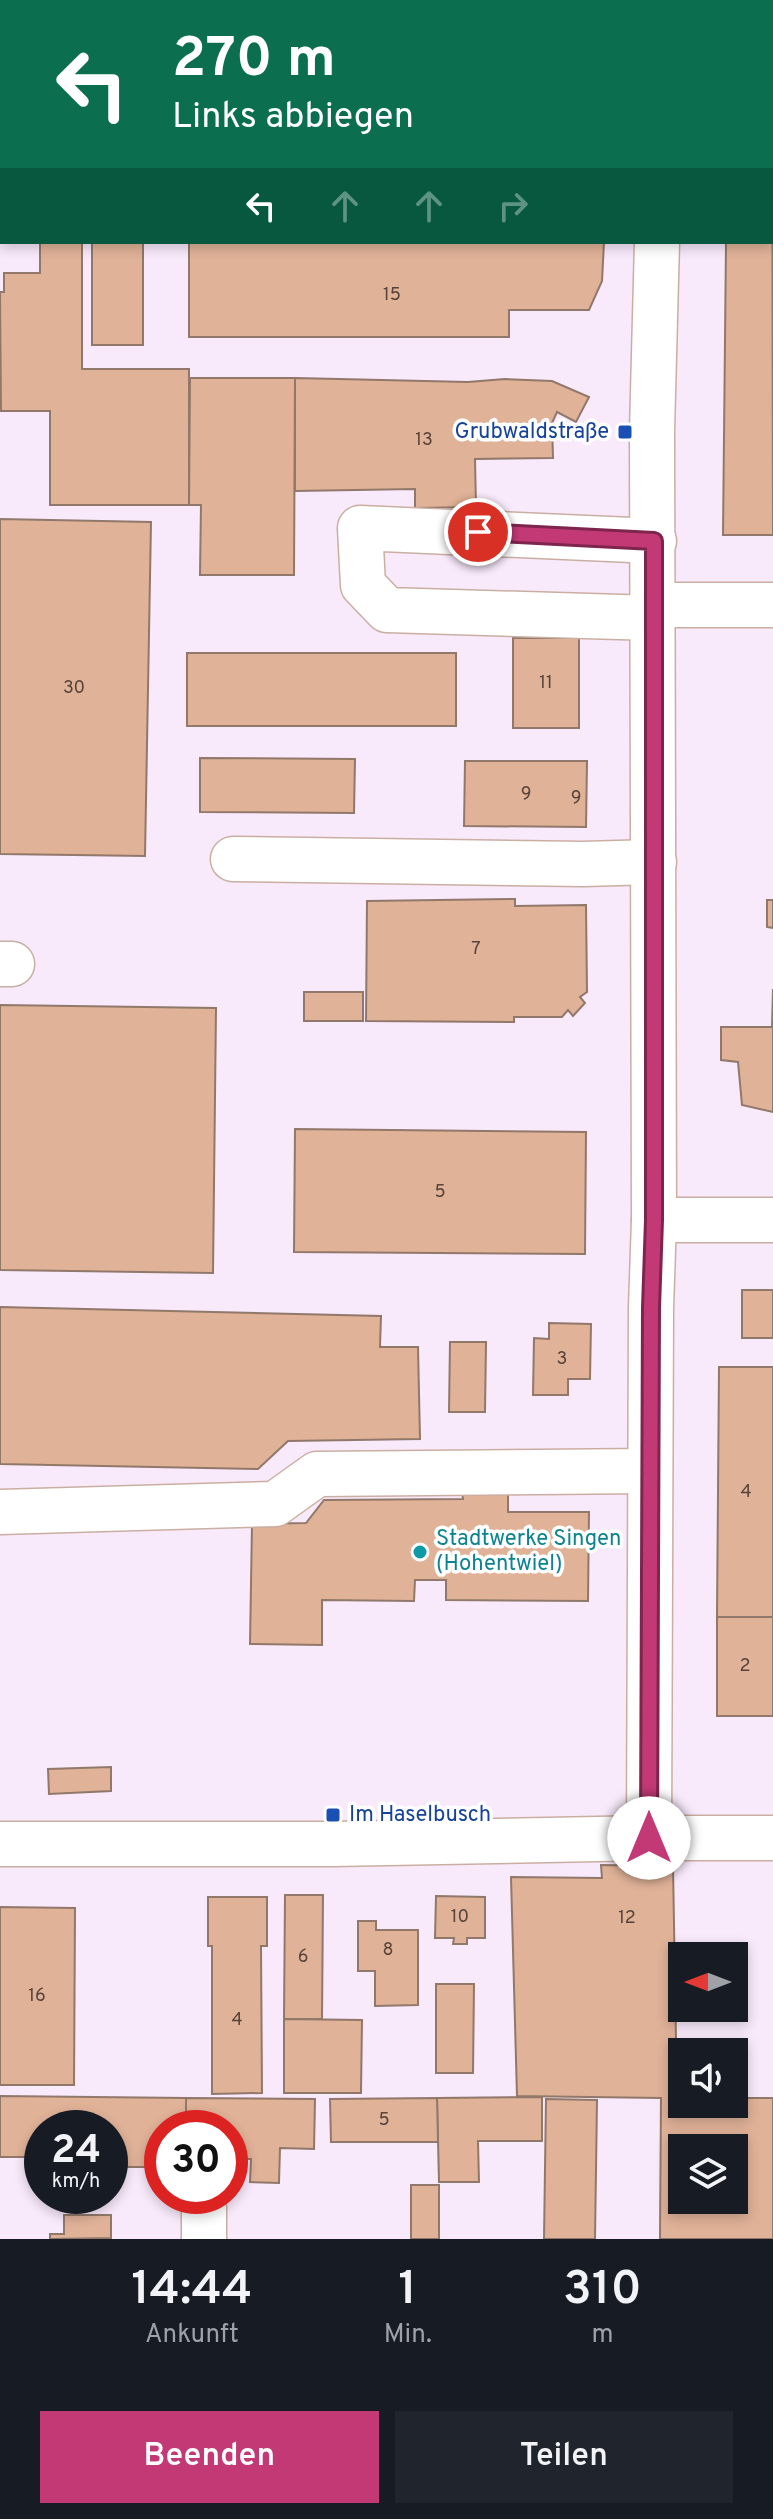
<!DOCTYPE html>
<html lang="de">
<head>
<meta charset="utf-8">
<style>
  :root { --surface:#171b24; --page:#20242c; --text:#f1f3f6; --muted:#9ea1a6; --accent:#c23976 }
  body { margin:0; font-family:Overpass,sans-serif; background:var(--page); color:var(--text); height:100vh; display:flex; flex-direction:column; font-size:30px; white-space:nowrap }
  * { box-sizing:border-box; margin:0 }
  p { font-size:26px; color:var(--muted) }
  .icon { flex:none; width:44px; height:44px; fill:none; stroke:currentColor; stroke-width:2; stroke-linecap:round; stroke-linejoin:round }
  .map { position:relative; height:2239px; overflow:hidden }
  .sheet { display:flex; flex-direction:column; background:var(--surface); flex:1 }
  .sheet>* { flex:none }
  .banner { position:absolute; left:0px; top:0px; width:774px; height:244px; box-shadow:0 4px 12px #0003; background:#0b6e4f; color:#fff; overflow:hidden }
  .needle { width:52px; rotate:270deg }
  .tools { position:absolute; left:668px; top:1942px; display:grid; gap:16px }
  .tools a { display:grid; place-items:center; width:80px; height:80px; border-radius:0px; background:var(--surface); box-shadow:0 4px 12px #0003; font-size:40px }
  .speed { position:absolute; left:24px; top:2110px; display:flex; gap:16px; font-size:40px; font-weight:700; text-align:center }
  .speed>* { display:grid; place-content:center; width:104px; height:104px; border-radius:50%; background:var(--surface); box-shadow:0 4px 12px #0003; line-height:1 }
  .speed small { font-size:20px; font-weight:400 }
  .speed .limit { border:12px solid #d22; background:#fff; color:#111 }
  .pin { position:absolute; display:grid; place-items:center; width:68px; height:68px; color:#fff; margin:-34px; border:4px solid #fff; border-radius:50%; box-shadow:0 2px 8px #0007 }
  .me { position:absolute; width:88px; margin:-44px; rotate:0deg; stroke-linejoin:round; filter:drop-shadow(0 0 6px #0008) }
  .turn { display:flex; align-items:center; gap:28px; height:168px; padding:0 40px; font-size:36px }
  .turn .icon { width:104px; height:104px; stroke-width:2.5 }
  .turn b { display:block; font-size:56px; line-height:68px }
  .lanes { display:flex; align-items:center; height:76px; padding:0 40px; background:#0003; justify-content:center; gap:40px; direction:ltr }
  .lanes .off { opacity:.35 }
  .eta { display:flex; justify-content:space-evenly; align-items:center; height:136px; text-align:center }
  .eta b { font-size:48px; font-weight:600; line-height:56px }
  .button { display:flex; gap:16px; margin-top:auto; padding:16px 40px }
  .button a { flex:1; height:92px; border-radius:0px; background:var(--accent); color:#fff; font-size:32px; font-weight:600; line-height:92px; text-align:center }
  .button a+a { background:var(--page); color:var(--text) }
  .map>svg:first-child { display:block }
</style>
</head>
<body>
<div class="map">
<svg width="773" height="2239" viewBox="0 0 773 2239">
  <rect width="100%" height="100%" fill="#fdf7f5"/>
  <!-- industrial -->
  <path fill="#f8e9fb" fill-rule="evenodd" d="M0,0H773V2239H0ZM2,2H772V242H2ZM682,1956H734V2008H682ZM682,2052H734V2104H682ZM42,2128H110V2196H42ZM162,2128H230V2196H162ZM682,2148H734V2200H682Z"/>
  <!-- building -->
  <g fill="#e0b298" stroke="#91786a" stroke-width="2" fill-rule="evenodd">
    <rect x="0" y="22" width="2" height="161"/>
    <polygon points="772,52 773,535 723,535 726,242 772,242"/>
    <polygon points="40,242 82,242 82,369 189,369 189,505 50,505 50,411 1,411 0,292 4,292 4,273 40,273"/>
    <rect x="92" y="242" width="51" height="103"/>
    <polygon points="189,242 604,242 602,281 589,310 509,310 509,337 189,337"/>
    <polygon points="190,378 295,378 294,575 200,575 201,505 189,505"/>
    <polygon points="295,378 468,382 505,379 552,381 589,397 576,422 557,412 552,423 553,458 475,459 476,507 415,508 415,489 295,491"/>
    <polygon points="0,519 151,522 145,856 0,854"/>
    <rect x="513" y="638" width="66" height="90"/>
    <rect x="187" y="653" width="269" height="73"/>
    <polygon points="200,758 355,759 354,813 200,812"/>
    <polygon points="465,761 587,761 586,827 464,826"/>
    <polygon points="515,899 515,906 586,905 587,992 580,997 585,1003 573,1016 568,1010 562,1017 514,1017 514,1022 366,1021 367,901"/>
    <polygon points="767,900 773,900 773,928 767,927"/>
    <polygon points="773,989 773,1112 742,1105 738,1062 721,1060 721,1027 772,1027"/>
    <rect x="304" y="992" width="59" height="29"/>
    <polygon points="0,1005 216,1008 213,1273 0,1270"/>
    <polygon points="295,1129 586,1132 585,1254 294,1252"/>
    <rect x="742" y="1290" width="31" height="48"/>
    <polygon points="0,1307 381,1316 380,1347 418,1347 420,1439 288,1441 258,1469 0,1464"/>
    <polygon points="549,1323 591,1324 590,1379 568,1379 568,1395 533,1395 534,1338 549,1339"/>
    <polygon points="450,1342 486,1342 485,1412 449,1412"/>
    <polygon points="719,1367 773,1367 773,1617 717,1617"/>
    <polygon points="462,1492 508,1493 508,1512 589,1512 588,1601 446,1600 446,1580 415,1580 414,1601 322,1600 322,1645 250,1644 252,1524 306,1523 324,1500 463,1499"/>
    <rect x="717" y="1617" width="56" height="99"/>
    <polygon points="111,1767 111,1791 49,1794 48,1769"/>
    <path d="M601,1865L673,1866L677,2097H682V2104H734V2098H773V2239H660L661,2098L517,2096L511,1877L602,1878ZM682,2148H734V2200H682Z"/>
    <polygon points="285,1895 323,1895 322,2019 284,2019"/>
    <polygon points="436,1896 485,1897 485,1938 467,1938 467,1944 453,1944 454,1938 435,1938"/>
    <polygon points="208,1897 267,1897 267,1946 261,1946 262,2093 212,2094 212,1946 208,1946"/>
    <polygon points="0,1907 75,1908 74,2085 0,2085"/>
    <polygon points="358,1921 376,1921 376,1930 418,1930 418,2005 375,2006 375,1971 358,1971"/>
    <polygon points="436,1984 474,1984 473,2073 436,2073"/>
    <polygon points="284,2019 362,2020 361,2093 284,2093"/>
    <polygon points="0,2096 186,2098 186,2128 162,2128 160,2167 128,2167 119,2157 110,2158 110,2128 42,2128 42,2157 0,2157"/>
    <polygon points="542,2097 542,2141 478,2141 479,2182 439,2182 437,2098"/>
    <polygon points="186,2098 315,2099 314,2149 280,2148 279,2183 250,2182 251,2159 230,2159 230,2128 186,2128"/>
    <polygon points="437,2098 438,2142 331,2142 330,2099"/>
    <polygon points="546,2099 597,2100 595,2239 544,2239"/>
    <rect x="411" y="2185" width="28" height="54"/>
    <polygon points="64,2215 111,2215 111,2238 50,2239 50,2234 64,2234"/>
  </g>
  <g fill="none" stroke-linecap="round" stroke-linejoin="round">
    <!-- minor casing -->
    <g stroke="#cbaea2" stroke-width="47">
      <g id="minor">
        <polyline points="659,2 659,0"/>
        <polyline points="654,541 360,528 363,585 387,610 654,618"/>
        <polyline points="654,605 773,605"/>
        <polyline points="233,859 583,864 654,862"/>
        <polyline points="0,964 12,964"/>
        <polyline points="654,1220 773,1220"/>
        <polyline points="0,1512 275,1504 317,1474 650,1471"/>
        <polyline points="649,1838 651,1308 654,1220 652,431 657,242"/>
        <polyline points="0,1844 333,1844 649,1838 773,1838"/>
        <polyline points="204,2207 204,2239"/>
      </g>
    </g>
    <!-- minor -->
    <use href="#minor" stroke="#fff" stroke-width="44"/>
  </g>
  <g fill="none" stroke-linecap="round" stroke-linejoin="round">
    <!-- route casing -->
    <g stroke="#7e254d" stroke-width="20">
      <polyline id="route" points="478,532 654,541 654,1220 651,1308 649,1838"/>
    </g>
    <!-- route -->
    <use href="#route" stroke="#c23976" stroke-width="14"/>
  </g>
  <!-- markers -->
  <g fill="#1a4fb4" stroke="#fff" stroke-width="3">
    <rect x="617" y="424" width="16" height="16" rx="4"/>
    <rect x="325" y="1807" width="16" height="16" rx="4"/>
  </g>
  <circle fill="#0f9aa8" stroke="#fff" stroke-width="3" cx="420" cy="1552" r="8"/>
  <g text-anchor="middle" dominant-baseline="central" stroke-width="7" stroke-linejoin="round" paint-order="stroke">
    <!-- number labels -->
    <g font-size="18" fill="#57433a">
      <text x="392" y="295">15</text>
      <text x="424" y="440">13</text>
      <text x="546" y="683">11</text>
      <text x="74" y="688">30</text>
      <text x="526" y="794">9</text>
      <text x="576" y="798">9</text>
      <text x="476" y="949">7</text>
      <text x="440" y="1192">5</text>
      <text x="562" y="1359">3</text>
      <text x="746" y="1492">4</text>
      <text x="745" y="1666">2</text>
      <text x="460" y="1917">10</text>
      <text x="627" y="1918">12</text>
      <text x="388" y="1950">8</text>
      <text x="303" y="1957">6</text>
      <text x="37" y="1996">16</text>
      <text x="237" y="2020">4</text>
      <text x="384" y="2120">5</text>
    </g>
    <!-- transit labels -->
    <g font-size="22" fill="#164399" stroke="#fff" text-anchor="end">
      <text x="609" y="432">Grubwaldstraße</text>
      <text x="349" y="1815" text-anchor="start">Im Haselbusch</text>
    </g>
    <!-- culture labels -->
    <g font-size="22" fill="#0d838f" stroke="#fff" text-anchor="start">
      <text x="436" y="1539">Stadtwerke Singen<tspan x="436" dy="25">(Hohentwiel)</tspan></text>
    </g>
  </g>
</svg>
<div class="tools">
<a><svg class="needle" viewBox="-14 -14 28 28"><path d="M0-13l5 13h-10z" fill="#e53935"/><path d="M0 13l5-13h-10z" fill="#9ea1a6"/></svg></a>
<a><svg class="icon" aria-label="sound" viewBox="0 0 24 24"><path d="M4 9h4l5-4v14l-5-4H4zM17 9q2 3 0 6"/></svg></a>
<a><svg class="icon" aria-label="layers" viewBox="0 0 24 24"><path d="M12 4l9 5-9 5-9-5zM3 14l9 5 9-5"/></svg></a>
</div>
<div class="speed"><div>24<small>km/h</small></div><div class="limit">30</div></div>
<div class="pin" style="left:478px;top:532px;background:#d93025"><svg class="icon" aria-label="arrive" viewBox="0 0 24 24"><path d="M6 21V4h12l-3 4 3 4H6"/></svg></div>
<svg class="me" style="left:649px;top:1838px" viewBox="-20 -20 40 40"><circle r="19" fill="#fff"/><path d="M0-13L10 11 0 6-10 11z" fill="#c23976"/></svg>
<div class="banner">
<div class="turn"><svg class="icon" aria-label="left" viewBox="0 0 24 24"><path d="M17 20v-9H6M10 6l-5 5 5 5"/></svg><div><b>270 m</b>Links abbiegen</div></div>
<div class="lanes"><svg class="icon" aria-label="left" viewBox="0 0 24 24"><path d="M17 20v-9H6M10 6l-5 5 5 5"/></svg><svg class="icon off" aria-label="ahead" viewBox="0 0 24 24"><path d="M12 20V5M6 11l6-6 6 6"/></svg><svg class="icon off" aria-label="ahead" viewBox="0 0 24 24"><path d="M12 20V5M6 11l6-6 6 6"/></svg><svg class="icon off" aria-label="right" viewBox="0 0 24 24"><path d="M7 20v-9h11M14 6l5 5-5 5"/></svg></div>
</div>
</div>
<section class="sheet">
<div class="eta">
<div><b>14:44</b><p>Ankunft</p></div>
<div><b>1</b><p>Min.</p></div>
<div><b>310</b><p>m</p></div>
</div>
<div class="button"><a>Beenden</a><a>Teilen</a></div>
</section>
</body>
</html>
